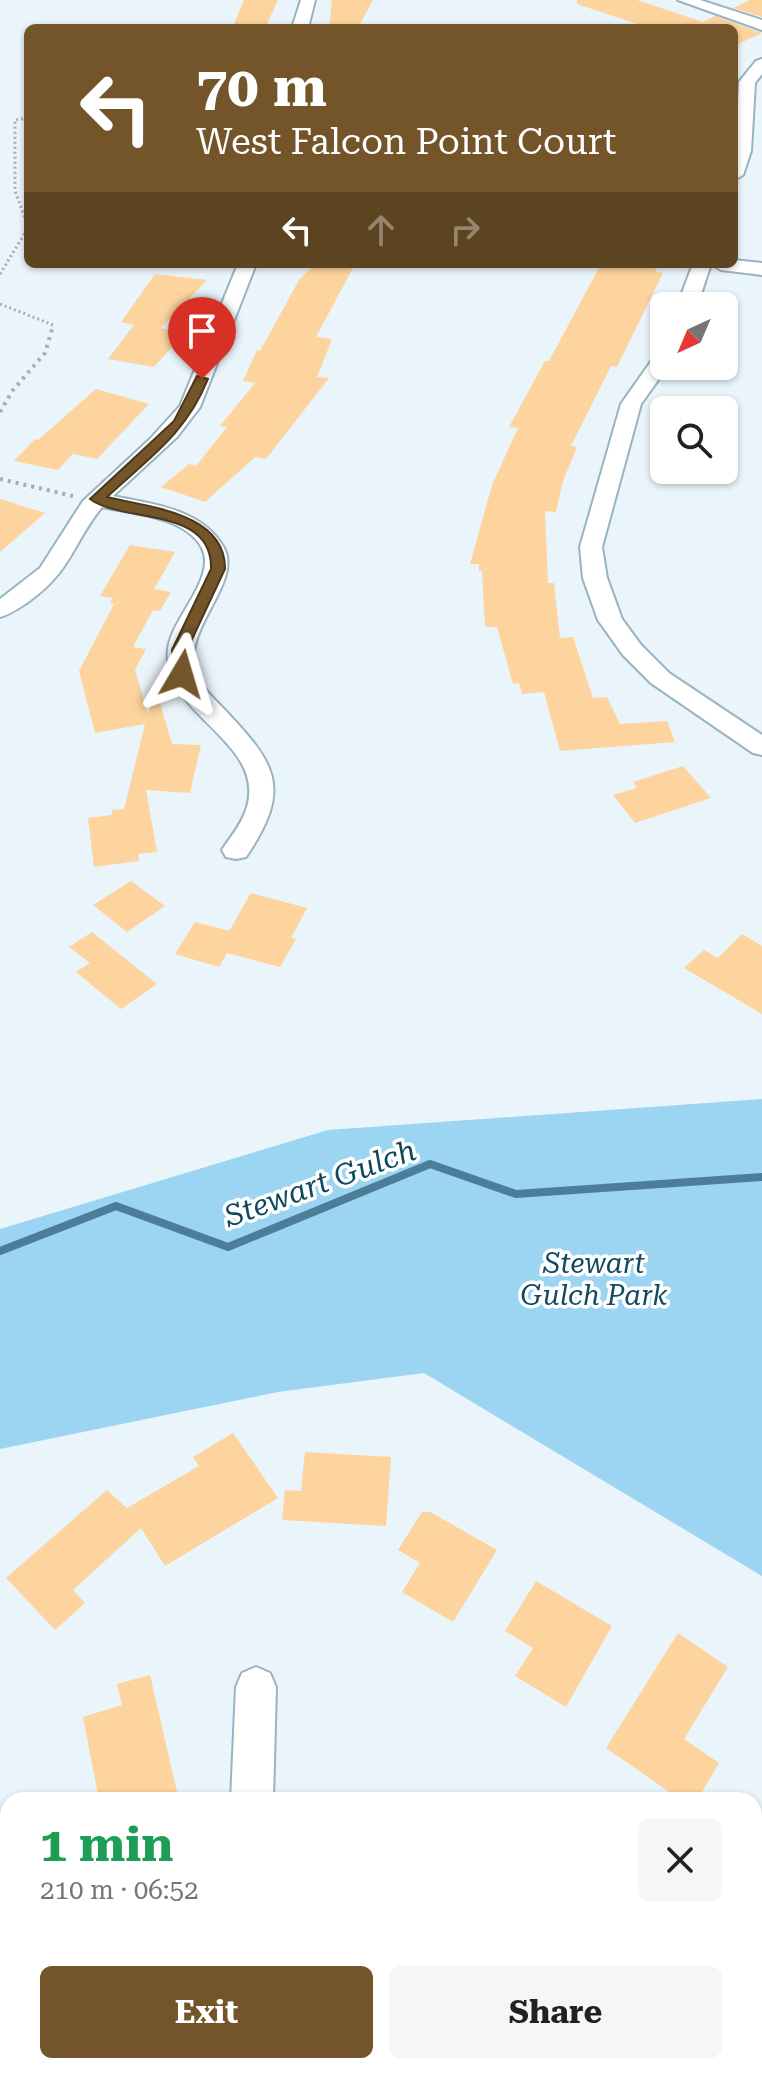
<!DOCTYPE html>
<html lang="en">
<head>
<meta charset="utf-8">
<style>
  :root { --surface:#fff; --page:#f6f6f6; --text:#202124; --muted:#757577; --accent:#74552a }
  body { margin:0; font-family:"Roboto Serif",serif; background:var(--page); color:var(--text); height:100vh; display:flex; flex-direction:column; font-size:30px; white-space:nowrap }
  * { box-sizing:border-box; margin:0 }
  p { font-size:26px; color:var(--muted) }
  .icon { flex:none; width:44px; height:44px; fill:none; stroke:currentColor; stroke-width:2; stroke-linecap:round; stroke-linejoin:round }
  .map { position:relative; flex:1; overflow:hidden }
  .details { position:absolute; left:0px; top:1792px; width:762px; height:282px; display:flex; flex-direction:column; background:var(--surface); border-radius:24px 24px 0 0; box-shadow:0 2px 6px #0004 }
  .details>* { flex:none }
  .guide { position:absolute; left:24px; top:24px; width:714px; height:244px; border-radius:12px; box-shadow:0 2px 6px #0004; background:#74552a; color:#fff; overflow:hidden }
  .needle { width:52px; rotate:224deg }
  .buttons { position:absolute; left:650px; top:292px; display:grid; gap:16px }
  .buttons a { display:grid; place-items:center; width:88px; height:88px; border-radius:12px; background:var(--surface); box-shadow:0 2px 6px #0004; font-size:40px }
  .pin { position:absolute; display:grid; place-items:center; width:68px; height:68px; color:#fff; margin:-82px -34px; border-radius:50% 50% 50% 0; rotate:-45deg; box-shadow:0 0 8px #0007 }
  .pin .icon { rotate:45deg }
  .me { position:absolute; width:88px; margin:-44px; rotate:7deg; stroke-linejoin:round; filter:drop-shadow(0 0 6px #0008) }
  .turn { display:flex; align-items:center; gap:28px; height:168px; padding:0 40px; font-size:36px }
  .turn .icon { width:104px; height:104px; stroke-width:2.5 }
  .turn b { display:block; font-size:56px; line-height:68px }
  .lanes { display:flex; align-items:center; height:76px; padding:0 40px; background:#0003; justify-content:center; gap:40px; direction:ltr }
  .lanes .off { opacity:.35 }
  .round { display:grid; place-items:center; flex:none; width:84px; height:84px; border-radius:12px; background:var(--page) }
  .summary { display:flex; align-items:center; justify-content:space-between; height:136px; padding:0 40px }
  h1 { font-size:48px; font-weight:700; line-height:60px; color:#1e9e55 }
  .action { display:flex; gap:16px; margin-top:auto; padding:16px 40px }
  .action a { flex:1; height:92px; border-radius:12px; background:var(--accent); color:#fff; font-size:32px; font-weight:700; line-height:92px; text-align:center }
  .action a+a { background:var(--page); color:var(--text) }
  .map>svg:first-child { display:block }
</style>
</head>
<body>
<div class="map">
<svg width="762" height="2073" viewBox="0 0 762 2073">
  <rect width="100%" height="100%" fill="#eaf5fb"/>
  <!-- green -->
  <g fill="#9cd5f1">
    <polygon points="762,1099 762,1576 424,1373 278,1392 0,1449 0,1229 328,1130"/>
    <polygon points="762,2005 762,2073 712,2073 717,2066 754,2066 754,2015"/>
  </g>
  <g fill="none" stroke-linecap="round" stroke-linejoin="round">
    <!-- stream -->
    <polyline stroke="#4c7e97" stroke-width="8" points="0,1251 116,1206 228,1247 430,1164 516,1194 762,1177"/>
  </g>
  <!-- building -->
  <g fill="#fdd39e">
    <polygon points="244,0 278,0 266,26 234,24"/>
    <polygon points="332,0 373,0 358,28 329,28"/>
    <polygon points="577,0 637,0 703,22 715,16 762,33 734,46 734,28 649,28 577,4"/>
    <polygon points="750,0 762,0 762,17 733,8"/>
    <polygon points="315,264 355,264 316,337 332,339 317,377 329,378 266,459 255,457 205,502 161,487 189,464 196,466 227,427 220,426 255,383 243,381 257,350 260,351 299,280"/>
    <polygon points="601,264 658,264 655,271 663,273 617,367 611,366 571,446 577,447 563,481 556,512 545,511 548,583 554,583 560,638 573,637 593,698 607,697 620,724 667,721 675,742 560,751 544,692 522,694 519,683 513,684 497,627 485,627 482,571 479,571 479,564 470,564 492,485 518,428 509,427 545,361 549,361"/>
    <polygon points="155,274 207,280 161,328 185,333 154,367 108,359 134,325 121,322"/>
    <polygon points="96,389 149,404 97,459 73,454 58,470 14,461 35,439 38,440"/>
    <polygon points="0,499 45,513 0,552"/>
    <polygon points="130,545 175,552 154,589 171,592 160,611 153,610 133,647 146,649 135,670 148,714 155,686 172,744 201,745 190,793 146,790 157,852 138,854 139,861 94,867 88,818 112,815 112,810 124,809 145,724 95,733 79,671 114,604 110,603 113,598 100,596"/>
    <polygon points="683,766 711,798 635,823 613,795 637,788 633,782"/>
    <polygon points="131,881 165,906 127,932 93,905"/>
    <polygon points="251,893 307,908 291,938 296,939 280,967 227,953 219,967 175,954 195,922 229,931"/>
    <polygon points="92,932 157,984 121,1009 76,972 90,963 69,947"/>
    <polygon points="742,934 762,946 762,1014 684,968 704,950 718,958"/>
    <polygon points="233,1433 278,1498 165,1566 141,1528 73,1590 85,1603 55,1630 6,1578 107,1490 127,1508 199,1466 193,1457"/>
    <polygon points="305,1452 391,1457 386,1526 282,1520 285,1490 301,1491"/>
    <polygon points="422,1512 430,1512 497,1550 453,1622 402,1592 420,1563 398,1550"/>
    <polygon points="536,1581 612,1626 566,1707 515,1676 533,1648 505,1631"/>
    <polygon points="678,1633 728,1667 684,1739 719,1763 697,1800 681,1800 606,1748"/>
    <polygon points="150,1675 177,1792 150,1800 99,1800 83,1717 122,1705 117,1684"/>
  </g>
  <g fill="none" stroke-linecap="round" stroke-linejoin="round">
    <!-- minor casing -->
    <g stroke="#98b4c2" stroke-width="4">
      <g id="minor">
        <polygon points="301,0 315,0 308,28 292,28"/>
        <polygon points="678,0 700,0 762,20 762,30"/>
        <polygon points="762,59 762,74 755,83 751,151 743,175 734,180 739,82 756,61"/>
        <polygon points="734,260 762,263 762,275 721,270 712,264 734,264"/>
        <path d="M238,264H256L200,407L177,437L113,496C152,504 203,509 224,548C242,581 187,625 194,666C197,682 210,695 221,706C275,763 294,786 246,857L236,859L226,857L222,850C231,836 242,824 247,807C266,740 160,714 168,649C172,617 217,578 202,548C186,517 132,513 102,507C72,544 72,571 28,602C19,608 11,614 0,617V599L40,568L83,501L150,439L180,406Z"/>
        <polygon points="693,264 711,264 697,306 677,306"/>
        <polygon points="664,351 664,366 668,366 641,404 602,547 607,578 622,619 641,645 669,673 762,735 762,755 753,753 651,683 623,655 598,620 583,578 580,547 621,404 657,353"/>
        <polygon points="256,1667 270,1673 276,1687 273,1800 231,1800 236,1687 242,1673"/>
        <polygon points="754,1874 762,1875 762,1917 754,1916"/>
        <polygon points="8,1912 8,1954 0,1957 0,1913"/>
      </g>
    </g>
    <!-- path-far1 -->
    <g stroke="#a4afb4" stroke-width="3" stroke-dasharray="2 3" stroke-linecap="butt">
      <polyline points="28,118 15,120 15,191 28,226"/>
      <polyline points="0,274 28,228"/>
      <polyline points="0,304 53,325 53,328"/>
    </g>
    <!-- path -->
    <g stroke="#a4afb4" stroke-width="4" stroke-dasharray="3 5" stroke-linecap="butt">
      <polyline points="0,412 13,390 45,353 53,326"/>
      <polyline points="0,479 73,496"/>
    </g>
    <!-- minor -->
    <use href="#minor" fill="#fff" fill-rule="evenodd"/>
  </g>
  <!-- route -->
  <path fill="#74552a" stroke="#4b371b" stroke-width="2" d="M197,376L208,379C186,434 149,458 107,497C148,507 226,513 225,569L187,650L189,674L182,678L174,674L172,650L211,569C213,506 124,524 90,499L174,421Z"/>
  <g text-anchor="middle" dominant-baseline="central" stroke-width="7" stroke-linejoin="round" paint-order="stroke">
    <!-- park labels -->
    <g font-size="28" font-style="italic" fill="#114960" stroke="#fff">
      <text x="594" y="1263">Stewart<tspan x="594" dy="32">Gulch Park</tspan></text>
    </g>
    <!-- water labels -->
    <g font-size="30" font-style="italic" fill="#0f485f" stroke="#fff">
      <text transform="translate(320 1183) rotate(-20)">Stewart Gulch</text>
    </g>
  </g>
</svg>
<div class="buttons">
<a><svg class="needle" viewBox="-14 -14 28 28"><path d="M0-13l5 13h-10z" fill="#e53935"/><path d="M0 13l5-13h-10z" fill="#757577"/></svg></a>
<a><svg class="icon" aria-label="search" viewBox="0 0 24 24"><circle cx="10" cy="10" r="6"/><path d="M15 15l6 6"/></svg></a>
</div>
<div class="pin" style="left:202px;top:379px;background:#d93025"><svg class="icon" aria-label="arrive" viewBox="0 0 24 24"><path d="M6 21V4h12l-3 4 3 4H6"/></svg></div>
<svg class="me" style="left:182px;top:674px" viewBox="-20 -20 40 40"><path d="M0-17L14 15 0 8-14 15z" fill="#74552a" stroke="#fff" stroke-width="4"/></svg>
<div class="guide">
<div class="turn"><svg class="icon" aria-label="left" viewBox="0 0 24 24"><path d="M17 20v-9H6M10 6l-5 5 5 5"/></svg><div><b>70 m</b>West Falcon Point Court</div></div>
<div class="lanes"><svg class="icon" aria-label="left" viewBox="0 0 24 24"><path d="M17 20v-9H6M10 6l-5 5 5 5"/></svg><svg class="icon off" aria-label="ahead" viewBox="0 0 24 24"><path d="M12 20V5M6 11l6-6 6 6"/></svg><svg class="icon off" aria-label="right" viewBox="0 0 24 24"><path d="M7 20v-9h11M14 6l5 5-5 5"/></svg></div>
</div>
<section class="details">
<div class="summary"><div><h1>1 min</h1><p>210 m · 06:52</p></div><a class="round"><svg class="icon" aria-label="close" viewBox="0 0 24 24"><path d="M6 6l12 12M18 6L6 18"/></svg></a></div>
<div class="action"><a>Exit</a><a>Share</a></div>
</section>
</div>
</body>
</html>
